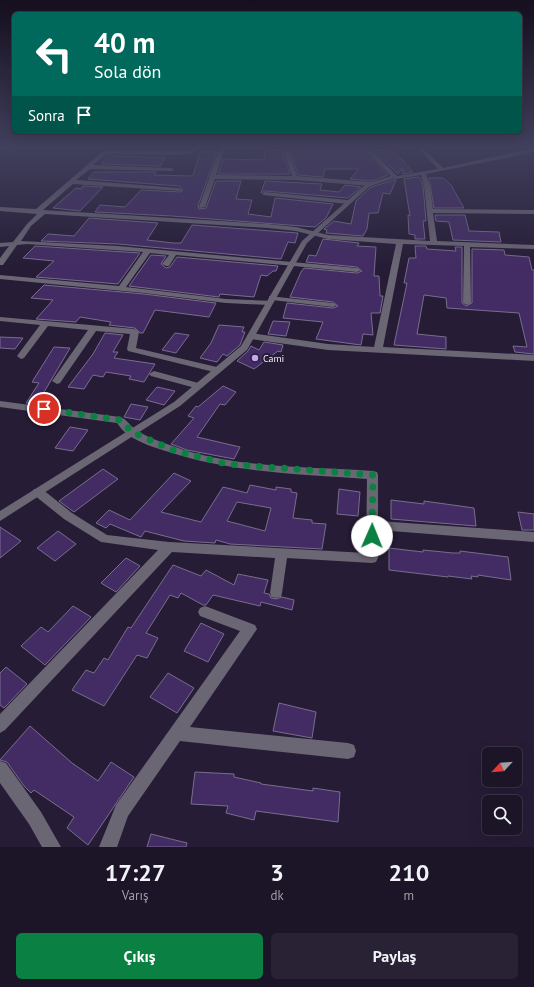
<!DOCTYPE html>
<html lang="tr">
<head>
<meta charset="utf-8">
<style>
  :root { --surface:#1c1528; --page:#292234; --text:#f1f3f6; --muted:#a09fa8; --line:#3a3445; --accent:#0b8043 }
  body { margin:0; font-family:"PT Sans",sans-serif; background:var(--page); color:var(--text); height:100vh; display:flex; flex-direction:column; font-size:15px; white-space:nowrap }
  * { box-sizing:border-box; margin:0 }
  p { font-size:13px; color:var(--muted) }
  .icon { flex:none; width:22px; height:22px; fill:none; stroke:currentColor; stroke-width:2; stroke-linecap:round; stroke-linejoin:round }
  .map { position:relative; height:847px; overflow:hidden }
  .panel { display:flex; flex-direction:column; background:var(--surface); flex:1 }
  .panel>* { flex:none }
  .banner { position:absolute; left:12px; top:12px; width:510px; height:122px; border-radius:6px; box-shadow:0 4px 16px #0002,0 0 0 1px var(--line); background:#00695c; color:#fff; overflow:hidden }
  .needle { width:26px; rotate:244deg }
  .tools { position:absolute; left:482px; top:747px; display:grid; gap:8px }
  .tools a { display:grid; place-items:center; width:40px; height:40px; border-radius:6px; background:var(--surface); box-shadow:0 4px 16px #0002,0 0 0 1px var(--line); font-size:20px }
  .pin { position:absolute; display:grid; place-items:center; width:34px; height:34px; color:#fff; margin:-17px; border:2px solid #fff; border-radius:50%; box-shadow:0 1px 4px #0007 }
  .me { position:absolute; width:44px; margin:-22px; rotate:1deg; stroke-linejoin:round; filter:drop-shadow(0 0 3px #0008) }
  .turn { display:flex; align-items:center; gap:14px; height:84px; padding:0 16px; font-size:18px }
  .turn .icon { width:52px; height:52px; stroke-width:2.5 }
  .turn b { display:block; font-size:28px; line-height:34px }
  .then { display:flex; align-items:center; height:38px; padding:0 16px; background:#0003; gap:8px; font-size:15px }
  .eta { display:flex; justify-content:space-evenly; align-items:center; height:68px; text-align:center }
  .eta b { font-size:24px; font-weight:700; line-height:28px }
  .primary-button { display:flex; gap:8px; margin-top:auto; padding:8px 16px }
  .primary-button a { flex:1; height:46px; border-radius:6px; background:var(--accent); color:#fff; font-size:16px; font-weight:700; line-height:46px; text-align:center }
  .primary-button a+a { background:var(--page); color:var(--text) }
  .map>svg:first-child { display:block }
</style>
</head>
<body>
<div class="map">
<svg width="534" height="847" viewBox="0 0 534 847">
  <rect width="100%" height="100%" fill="#261c36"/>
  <!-- building -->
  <g fill="#432c64" stroke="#786d8d" fill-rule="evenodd">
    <polygon points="321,147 362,147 388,175 372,181 350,179 359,169 325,169 323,177 298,175 289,149"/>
    <polygon points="265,149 281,150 290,174 218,174 223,159 264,160"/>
    <polygon points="391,149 400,158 413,172 403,174 402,168 398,174 374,151"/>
    <polygon points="200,152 217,152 198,206 199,209 206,208 216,181 241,181 236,199 252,200 248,214 271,217 275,198 333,204 326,218 315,227 172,216 95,212 100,205 125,207 141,190 181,192 183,190 179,186 88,179 94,172 156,172 154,175 193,176"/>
    <polygon points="107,156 115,156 165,158 160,166 102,164"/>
    <polygon points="418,177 420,178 423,186 426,221 423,221 425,239 415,239 415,235 409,234 408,215 410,216 404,179"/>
    <polygon points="429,178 443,178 451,185 464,208 434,208"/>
    <polygon points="394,180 396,180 390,194 383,193 378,213 369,213 367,229 363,236 326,233 327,230 324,229 334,221 351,224 356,201 371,187"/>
    <polygon points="265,181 322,184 320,190 339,192 345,185 361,187 348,198 265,191 261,193"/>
    <polygon points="83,186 103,187 80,211 53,208 76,188 81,189"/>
    <polygon points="435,215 465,215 469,231 499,232 501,242 453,240 449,222 436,221"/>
    <polygon points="89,218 158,223 147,240 173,243 181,243 192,225 298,233 295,243 288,242 281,259 118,244 41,241 48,234 74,236"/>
    <polygon points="323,239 359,243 357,246 376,247 374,276 379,276 380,296 383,296 380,313 371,313 373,335 363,334 361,345 316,339 323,322 283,318 287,303 333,308 338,306 333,302 290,297 301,272 304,268 357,273 362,271 357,267 306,262 309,255 316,256"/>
    <polygon points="35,246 140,253 118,284 36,277 54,261 23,258"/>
    <polygon points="415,246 426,246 427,249 456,251 455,247 462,247 462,303 466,306 472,303 472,249 504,250 505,255 529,257 532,270 534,270 534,354 515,352 513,346 527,347 519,313 447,308 446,298 424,295 417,334 446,337 446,349 394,345 407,283 404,283 409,258 416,258"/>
    <polygon points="151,255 166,256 161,264 166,268 170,267 177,257 278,266 276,271 273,271 267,276 261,275 254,297 220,294 219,297 129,286"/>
    <polygon points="44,285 144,294 216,303 209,317 155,310 143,333 140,333 135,328 109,325 111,322 80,317 76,322 36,319 53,300 31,298"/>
    <polygon points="273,321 290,322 286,336 268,334"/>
    <polygon points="219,325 244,327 242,332 245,332 240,345 227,356 223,354 217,362 200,358 211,343"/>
    <polygon points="105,333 123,335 113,352 118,352 114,358 155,364 144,382 129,379 131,376 106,372 103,377 93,375 84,389 68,387 93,354"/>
    <polygon points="175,333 189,335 176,353 162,350"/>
    <polygon points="0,337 23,338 15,349 0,348"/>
    <polygon points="264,342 283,345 281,352 278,351 254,369 237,361 248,351 251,346 259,350"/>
    <polygon points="54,347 70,348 37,404 26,403 39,383 32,382"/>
    <polygon points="223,386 236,392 225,405 220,404 197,437 240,447 234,459 187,450 171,444 194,418 188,416 196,406 198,407"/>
    <polygon points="157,387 175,391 164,405 146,400"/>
    <polygon points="131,404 148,407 140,420 124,417"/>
    <polygon points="70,427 88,430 73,451 55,448"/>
    <polygon points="103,469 118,479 74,512 59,501"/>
    <path d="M174,473L191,481L161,512L201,522L223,487L247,493L250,485L276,490V487L291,489V492L297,493L293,518L312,520V523L326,524L322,549L230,544L216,540L215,543L184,541L145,531L141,537L110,524L106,528L96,523L109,510L130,520ZM237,502L271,508L265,531L227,521Z"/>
    <polygon points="339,489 360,492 358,516 337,514"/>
    <polygon points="391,500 424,504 424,501 474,508 476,526 391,519"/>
    <polygon points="518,512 534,514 534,530 522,530"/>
    <polygon points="0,527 21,541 0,558"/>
    <polygon points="58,531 76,544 55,561 37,548"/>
    <polygon points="389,548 423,552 423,550 453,553 460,553 460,551 508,557 511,580 478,575 478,577 471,576 472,579 448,576 448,577 389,570"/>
    <polygon points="126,558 140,566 116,592 101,583"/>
    <polygon points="173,565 201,576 206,570 234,585 238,574 268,580 264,593 269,594 271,598 276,599 282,597 294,600 292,610 261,602 260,606 213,595 206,605 203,605 181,593 178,598 170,595 146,633 158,638 147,658 137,655 104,706 72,690 86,670 94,673 104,658 108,660 128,627 131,628"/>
    <polygon points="73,606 91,617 45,665 21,646 41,627 48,632"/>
    <polygon points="201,623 224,634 208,662 184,651"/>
    <polygon points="6,667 27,684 4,708 0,705 0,673"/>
    <polygon points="168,673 194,688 177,713 150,697"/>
    <polygon points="279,703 316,712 312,738 273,731"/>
    <polygon points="30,726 72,763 98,781 111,762 134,777 88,845 67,828 74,817 34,790 31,793 24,786 7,762 0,760"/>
    <polygon points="195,772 234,774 234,777 261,783 261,784 313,791 313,788 340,792 338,822 256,811 254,820 226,813 228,806 191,804"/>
    <polygon points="151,834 187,843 186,847 147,847"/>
  </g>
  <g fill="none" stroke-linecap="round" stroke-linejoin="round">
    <!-- minor -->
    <g fill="#6b6674" fill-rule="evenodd">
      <polygon points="194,147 200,147 192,153 180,155 110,154 105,155 93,165 171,168 173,169 173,171 90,169 76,180 179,188 182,190 181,191 73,184 43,210 268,224 296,227 328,235 430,241 424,186 421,175 395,179 392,177 438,169 417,147 422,147 443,168 534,148 534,152 426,174 430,186 433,209 534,210 534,214 433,213 437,241 534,245 534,249 470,247 471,303 467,305 463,303 464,246 403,244 383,347 534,355 534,361 328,350 251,339 247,336 251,333 328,344 374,347 396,244 328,239 296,231 268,228 45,214 31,226 21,241 118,246 357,268 361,270 357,272 176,255 169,266 166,266 162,264 169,255 150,253 126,287 226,299 272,301 272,305 269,305 226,303 144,293 0,279 0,275 119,286 143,252 27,244 17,245 3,265 0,265 0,258 9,246 0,247 0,243 13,242 27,224 37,214 0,211 0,207 36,209 101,153 110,150 180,151 189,151"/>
      <polygon points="220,147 225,147 216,175 292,176 282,147 287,147 297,176 371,182 374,184 371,186 295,180 215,179 205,207 200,208 199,207"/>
      <polygon points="265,192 348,200 351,202 348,204 263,195 263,193"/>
      <polygon points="269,296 333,303 337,305 333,307 272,300 269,300"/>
      <polygon points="0,317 135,329 139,332 136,348 221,368 223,370 218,373 128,351 127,349 130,334 96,331 60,383 57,384 52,381 88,330 48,326 24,358 21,359 17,356 40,325 0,321"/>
      <polygon points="154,371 202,384 204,386 199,389 151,376 149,374"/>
      <path d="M0,401L120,417C127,419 130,426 136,430C152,440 170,445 187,451C245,468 313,467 373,471L377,472L378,475V521L534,532V542L378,530V558L376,562L372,563L287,558L282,593L281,597L276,598L271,597L270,593L275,558L172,552L5,730L0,733V714L158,550L101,542L64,519L34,495L32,492L34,489H42L72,513L107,535L169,542L366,553L367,479C301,474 233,473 169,452C156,448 139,443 127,434C123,431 120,427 117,423L0,407Z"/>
      <polygon points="205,606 255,625 257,629 190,727 348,743 354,745 356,751 354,757 348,759 180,741 128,816 117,847 99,847 116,805 240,631 200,616 198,612 200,608"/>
      <polygon points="0,761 6,763 41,812 61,847 42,847 29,824 0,783"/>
    </g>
    <!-- tertiary -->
    <polygon fill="#6b6674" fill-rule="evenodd" points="363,147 368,147 398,177 370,186 307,243 247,350 180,406 0,521 0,511 174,402 241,346 302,241 366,184 391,176"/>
  </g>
  <!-- sky -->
  <linearGradient id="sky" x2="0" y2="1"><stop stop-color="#150f1e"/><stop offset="0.55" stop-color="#41405d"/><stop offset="1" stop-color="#41405d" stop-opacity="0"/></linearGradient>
  <rect width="534" height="266" fill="url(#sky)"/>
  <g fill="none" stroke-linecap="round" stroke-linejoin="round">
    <!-- route -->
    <polyline stroke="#0b8043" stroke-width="7" stroke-dasharray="0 12.6" points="44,409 120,420 132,432 173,450 227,464 373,475 372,536"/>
  </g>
  <!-- markers -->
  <circle fill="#c3a7f2" stroke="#261c36" stroke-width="1.5" cx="255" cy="358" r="4"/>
  <g text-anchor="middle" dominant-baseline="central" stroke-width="4" stroke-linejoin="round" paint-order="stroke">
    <!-- poi labels -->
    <g font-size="10" fill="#f3effd" stroke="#261c36" text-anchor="start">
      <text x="263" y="358">Cami</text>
    </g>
  </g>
</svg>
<div class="tools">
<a><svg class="needle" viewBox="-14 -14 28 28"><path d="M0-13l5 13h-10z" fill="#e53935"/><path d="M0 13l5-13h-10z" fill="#a09fa8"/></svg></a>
<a><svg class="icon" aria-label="search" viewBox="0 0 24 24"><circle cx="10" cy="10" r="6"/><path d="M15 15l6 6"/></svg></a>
</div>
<div class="pin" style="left:44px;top:409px;background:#d93025"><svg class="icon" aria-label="arrive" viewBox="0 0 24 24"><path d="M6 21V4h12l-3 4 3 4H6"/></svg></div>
<svg class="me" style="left:372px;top:536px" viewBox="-20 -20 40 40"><circle r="19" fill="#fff"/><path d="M0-13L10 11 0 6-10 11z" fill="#0b8043"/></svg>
<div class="banner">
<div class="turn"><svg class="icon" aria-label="left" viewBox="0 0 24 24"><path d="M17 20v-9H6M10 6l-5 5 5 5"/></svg><div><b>40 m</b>Sola dön</div></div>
<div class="then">Sonra<svg class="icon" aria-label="arrive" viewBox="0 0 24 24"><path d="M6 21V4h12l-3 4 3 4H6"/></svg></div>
</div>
</div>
<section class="panel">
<div class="eta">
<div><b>17:27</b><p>Varış</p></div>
<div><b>3</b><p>dk</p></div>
<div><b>210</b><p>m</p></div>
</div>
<div class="primary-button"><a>Çıkış</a><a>Paylaş</a></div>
</section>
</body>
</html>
